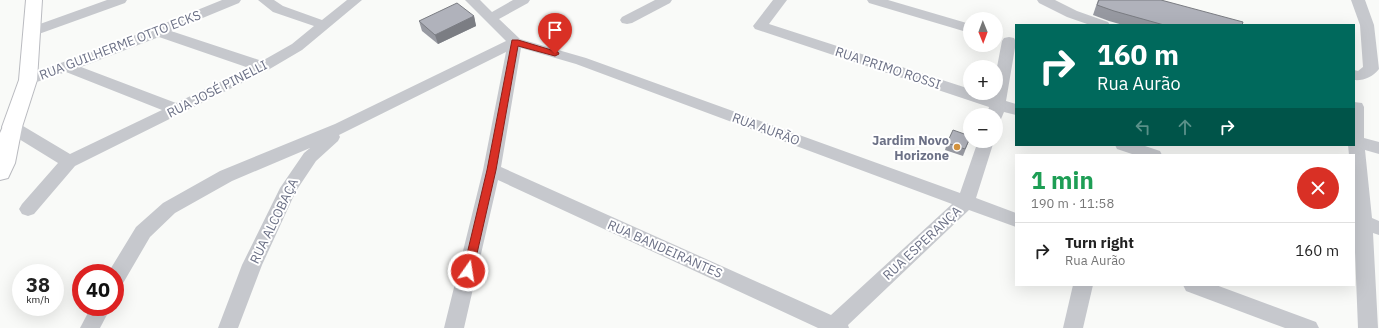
<!DOCTYPE html>
<html lang="en">
<head>
<meta charset="utf-8">
<style>
  :root { --surface:#fff; --page:#f2f2f2; --text:#222; --muted:#767676; --line:#e0e0e0 }
  body { margin:0; font-family:"IBM Plex Sans",sans-serif; background:var(--page); color:var(--text); height:100vh; display:flex; flex-direction:column; font-size:15px; white-space:nowrap }
  * { box-sizing:border-box; margin:0 }
  p { font-size:13px; color:var(--muted) }
  .icon { flex:none; width:22px; height:22px; fill:none; stroke:currentColor; stroke-width:2; stroke-linecap:round; stroke-linejoin:round }
  .map { position:relative; flex:1; overflow:hidden }
  .sheet { position:absolute; left:1015px; top:154px; width:340px; height:132px; display:flex; flex-direction:column; background:var(--surface); border-radius:0px; box-shadow:0 4px 16px #0002 }
  .sheet>* { flex:none }
  .hud { position:absolute; left:1015px; top:24px; width:340px; height:122px; border-radius:0px; box-shadow:0 4px 16px #0002; background:#00695c; color:#fff; overflow:hidden }
  .needle { width:26px; rotate:179deg }
  .fabs { position:absolute; left:963px; top:12px; display:grid; gap:8px }
  .fabs a { display:grid; place-items:center; width:40px; height:40px; border-radius:50%; background:var(--surface); box-shadow:0 4px 16px #0002; font-size:20px }
  .speed { position:absolute; left:12px; top:264px; display:flex; gap:8px; font-size:20px; font-weight:700; text-align:center }
  .speed>* { display:grid; place-content:center; width:52px; height:52px; border-radius:50%; background:var(--surface); box-shadow:0 4px 16px #0002; line-height:1 }
  .speed small { font-size:10px; font-weight:400 }
  .speed .limit { border:6px solid #d22; background:#fff; color:#111 }
  .pin { position:absolute; display:grid; place-items:center; width:34px; height:34px; color:#fff; margin:-41px -17px; border-radius:50% 50% 50% 0; rotate:-45deg; box-shadow:0 0 4px #0007 }
  .pin .icon { rotate:45deg }
  .me { position:absolute; width:44px; margin:-22px; rotate:13deg; stroke-linejoin:round; filter:drop-shadow(0 0 3px #0008) }
  .turn { display:flex; align-items:center; gap:14px; height:84px; padding:0 16px; font-size:18px }
  .turn .icon { width:52px; height:52px; stroke-width:2.5 }
  .turn b { display:block; font-size:28px; line-height:34px }
  .lanes { display:flex; align-items:center; height:38px; padding:0 16px; background:#0003; justify-content:center; gap:20px; direction:ltr }
  .lanes .off { opacity:.35 }
  .round { display:grid; place-items:center; flex:none; width:42px; height:42px; border-radius:21px; background:var(--page) }
  .head { display:flex; align-items:center; justify-content:space-between; height:68px; padding:0 16px }
  h1 { font-size:24px; font-weight:700; line-height:30px; color:#1e9e55 }
  ul { padding:0; list-style:none }
  li { display:flex; align-items:center; gap:12px; height:56px; padding:0 16px; border-top:1px solid var(--line) }
  li div { flex:1 }
  li b { display:block; font-size:15px }
  li em { font-style:normal }
  .map>svg:first-child { display:block }
</style>
</head>
<body>
<div class="map">
<svg width="1379" height="328" viewBox="0 0 1379 328">
  <rect width="100%" height="100%" fill="#f9faf8"/>
  <g fill="none" stroke-linecap="round" stroke-linejoin="round">
    <!-- major casing -->
    <g stroke="#babbc0" stroke-width="2">
      <polygon id="major" points="26,0 42,0 37,80 22,127 19,132 12,134 5,132 2,127 19,80"/>
    </g>
    <!-- highway casing -->
    <g stroke="#b9babf" stroke-width="2">
      <polygon id="highway" points="12,120 19,122 22,127 15,163 8,178 0,180 0,133 5,122"/>
    </g>
    <!-- minor -->
    <g fill="#c6c8cd" fill-rule="evenodd">
      <polygon points="107,0 127,0 125,3 36,35 31,36 26,35 24,32 26,29"/>
      <path d="M222,0H241L239,3L171,31L262,61L292,44L314,26L273,12L258,0H274L283,6L322,20L347,0H362L302,50L268,70L75,166L34,214L28,216L22,214L19,209L22,204L58,163L6,131L4,127L6,123L12,121L18,123L70,154L162,110L66,72L28,85L23,84L20,80L23,76L101,49ZM159,37L249,68L176,103L81,67Z"/>
      <path d="M465,0H480L492,12L513,0H530L528,3L499,19L520,39L586,58L960,193L978,141H994L976,198L1016,213V227L969,210L848,325L849,328H818L498,180L464,328H444L483,170L506,52L339,135L340,137L338,141L316,161L296,191L262,265L238,328H218L242,265L280,188L304,153L310,148L232,181L175,213L150,237L122,285L115,287V273H108L136,227L163,203L220,171L335,124L506,41ZM521,48L576,64L952,204L831,315L501,167Z"/>
      <polygon points="655,0 672,0 670,3 632,23 627,24 622,23 620,20 622,17"/>
      <polygon points="773,0 787,0 769,24 970,89 970,93 981,93 992,96 992,93 996,93 996,72 1002,41 1004,38 1009,37 1014,38 1016,42 1006,101 1016,104 1016,115 1004,112 1001,119 996,120 996,115 987,115 989,107 755,29 753,26"/>
      <polygon points="867,0 888,0 970,24 970,33 869,3"/>
      <polygon points="1037,0 1055,0 1077,11 1108,22 1110,25 1090,25 1067,17 1039,3"/>
      <path d="M1351,0H1365L1374,25L1379,69C1373,77 1363,81 1354,80V70L1358,71L1363,67L1360,25Z"/>
      <polygon points="1354,102 1362,103 1364,107 1364,138 1379,142 1379,154 1365,150 1372,218 1379,221 1379,235 1373,233 1378,328 1358,328 1354,227 1354,155 1349,155 1348,145 1354,145"/>
      <polygon points="1115,145 1142,145 1160,151 1162,155 1135,155 1117,149"/>
      <polygon points="1073,285 1093,285 1083,328 1063,328"/>
      <polygon points="1183,285 1216,285 1316,322 1319,328 1285,328 1186,291"/>
      <polygon points="91,307 111,307 100,328 80,328"/>
    </g>
    <!-- major -->
    <use href="#major" fill="#fff" fill-rule="evenodd"/>
    <!-- highway -->
    <use href="#highway" fill="#fff" fill-rule="evenodd"/>
  </g>
  <!-- wall -->
  <g fill="#9799a1">
    <polygon points="1098,0 1161,0 1242,25 1123,25 1109,21 1093,15"/>
    <polygon points="474,16 476,26 438,44 422,31 419,21"/>
    <polygon points="970,138 963,156 945,150 947,143"/>
  </g>
  <!-- shaded-wall -->
  <polygon fill="#7b7d83" points="474,16 476,26 438,44 435,35"/>
  <!-- building -->
  <g fill="#b0b2bb" stroke="#7b7d83">
    <polygon points="1099,0 1161,0 1243,22 1242,25 1164,25 1114,11 1097,5"/>
    <polygon points="457,3 474,16 435,35 419,21"/>
    <polygon points="953,130 970,136 970,138 965,149 947,143"/>
  </g>
  <!-- route -->
  <polygon fill="#d93025" stroke="#8d1f18" points="512,40 518,40 558,52 559,54 555,56 518,46 496,170 473,271 472,274 468,275 464,274 463,271 487,170"/>
  <!-- markers -->
  <circle fill="#d4933e" stroke="#fff" stroke-width="1.5" cx="957" cy="147" r="4"/>
  <g text-anchor="middle" dominant-baseline="central" stroke-width="4" stroke-linejoin="round" paint-order="stroke">
    <!-- street labels -->
    <g font-size="13" fill="#6c7186" stroke="#fff">
      <text transform="translate(120 45) rotate(-21)">RUA GUILHERME OTTO ECKS</text>
      <text transform="translate(888 68) rotate(18)">RUA PRIMO ROSSI</text>
      <text transform="translate(217 89) rotate(-27)">RUA JOSÉ PINELLI</text>
      <text transform="translate(766 129) rotate(20)">RUA AURÃO</text>
      <text transform="translate(274 221) rotate(-64)">RUA ALCOBAÇA</text>
      <text transform="translate(922 243) rotate(-43)">RUA ESPERANÇA</text>
      <text transform="translate(665 249) rotate(24)">RUA BANDEIRANTES</text>
    </g>
    <!-- poi labels -->
    <g font-size="13" font-weight="bold" fill="#6c7186" stroke="#fff" text-anchor="end">
      <text x="949" y="140">Jardim Novo<tspan x="949" dy="15">Horizone</tspan></text>
    </g>
  </g>
</svg>
<div class="fabs">
<a><svg class="needle" viewBox="-14 -14 28 28"><path d="M0-13l5 13h-10z" fill="#e53935"/><path d="M0 13l5-13h-10z" fill="#767676"/></svg></a>
<a>+</a>
<a>−</a>
</div>
<div class="speed"><div>38<small>km/h</small></div><div class="limit">40</div></div>
<div class="pin" style="left:555px;top:54px;background:#d93025"><svg class="icon" aria-label="arrive" viewBox="0 0 24 24"><path d="M6 21V4h12l-3 4 3 4H6"/></svg></div>
<svg class="me" style="left:468px;top:271px" viewBox="-20 -20 40 40"><circle r="17" fill="#d93025" stroke="#fff" stroke-width="3"/><path d="M0-11L8 9 0 5-8 9z" fill="#fff"/></svg>
<div class="hud">
<div class="turn"><svg class="icon" aria-label="right" viewBox="0 0 24 24"><path d="M7 20v-9h11M14 6l5 5-5 5"/></svg><div><b>160 m</b>Rua Aurão</div></div>
<div class="lanes"><svg class="icon off" aria-label="left" viewBox="0 0 24 24"><path d="M17 20v-9H6M10 6l-5 5 5 5"/></svg><svg class="icon off" aria-label="ahead" viewBox="0 0 24 24"><path d="M12 20V5M6 11l6-6 6 6"/></svg><svg class="icon" aria-label="right" viewBox="0 0 24 24"><path d="M7 20v-9h11M14 6l5 5-5 5"/></svg></div>
</div>
<section class="sheet">
<div class="head"><div><h1>1 min</h1><p>190 m · 11:58</p></div><a class="round" style="background:#d93025;color:#fff"><svg class="icon" aria-label="close" viewBox="0 0 24 24"><path d="M6 6l12 12M18 6L6 18"/></svg></a></div>
<ul>
<li><svg class="icon" aria-label="right" viewBox="0 0 24 24"><path d="M7 20v-9h11M14 6l5 5-5 5"/></svg><div><b>Turn right</b><p>Rua Aurão</p></div><em>160 m</em></li>
</ul>
</section>
</div>
</body>
</html>
